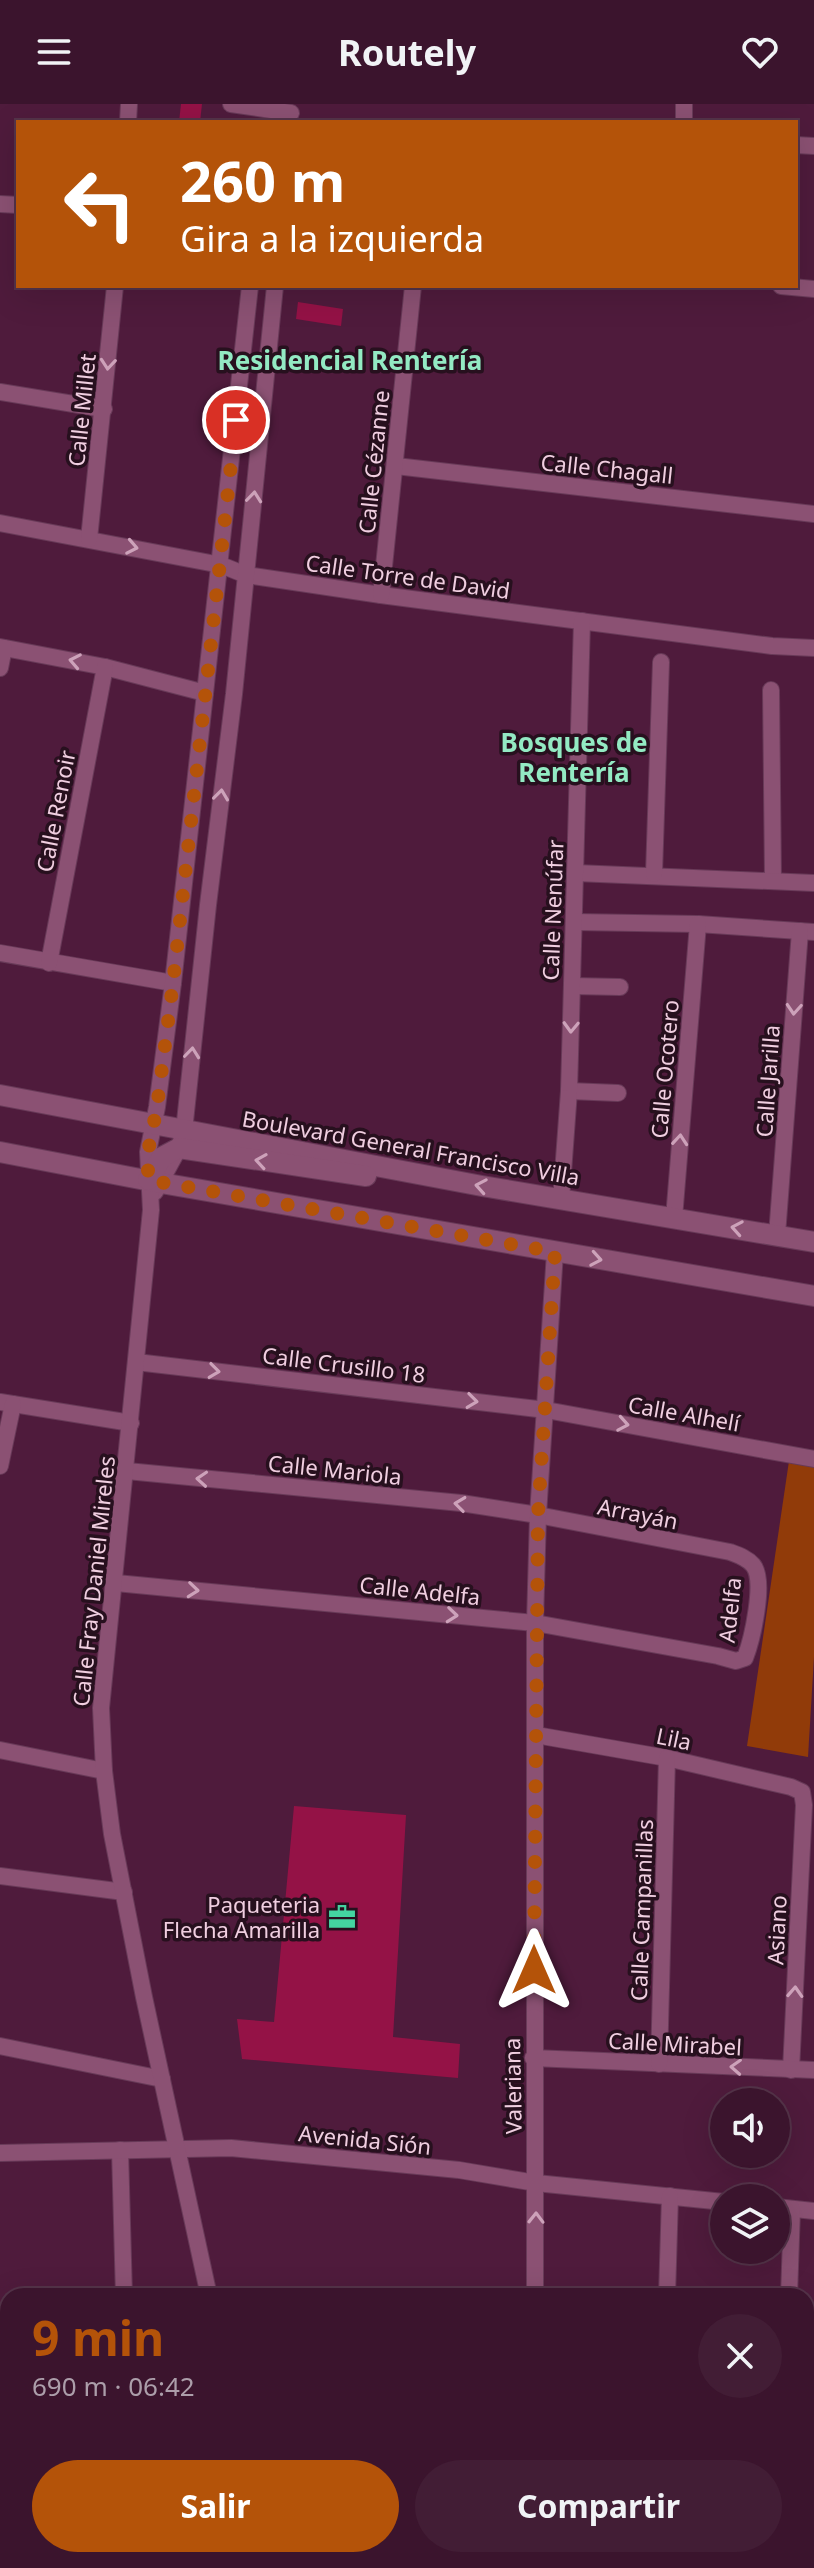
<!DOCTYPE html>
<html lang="es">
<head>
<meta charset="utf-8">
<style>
  :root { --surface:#3b142d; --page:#421d35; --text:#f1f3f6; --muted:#ac9eaa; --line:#543349; --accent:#b45309 }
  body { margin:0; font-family:"Noto Sans",sans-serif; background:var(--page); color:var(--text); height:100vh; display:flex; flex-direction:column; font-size:30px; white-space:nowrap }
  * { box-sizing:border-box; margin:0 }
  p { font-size:26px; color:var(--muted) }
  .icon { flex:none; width:44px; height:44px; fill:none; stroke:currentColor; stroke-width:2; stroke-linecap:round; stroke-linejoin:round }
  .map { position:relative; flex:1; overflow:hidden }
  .sheet { position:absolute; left:0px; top:2184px; width:814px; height:280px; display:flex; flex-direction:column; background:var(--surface); border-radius:24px 24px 0 0; box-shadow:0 8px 32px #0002,0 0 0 2px var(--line) }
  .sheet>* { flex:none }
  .banner { position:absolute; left:16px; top:16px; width:782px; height:168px; border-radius:0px; box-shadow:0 8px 32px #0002,0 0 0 2px var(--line); background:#b45309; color:#fff; overflow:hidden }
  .fabs { position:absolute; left:710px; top:1984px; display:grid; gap:16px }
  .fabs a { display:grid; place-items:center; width:80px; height:80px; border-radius:50%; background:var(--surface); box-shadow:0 8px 32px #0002,0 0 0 2px var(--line); font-size:40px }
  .pin { position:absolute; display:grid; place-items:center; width:68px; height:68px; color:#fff; margin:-34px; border:4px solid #fff; border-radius:50%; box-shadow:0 2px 8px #0007 }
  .me { position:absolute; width:88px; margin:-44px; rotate:0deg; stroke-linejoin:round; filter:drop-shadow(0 0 6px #0008) }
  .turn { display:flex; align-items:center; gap:28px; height:168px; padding:0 32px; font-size:36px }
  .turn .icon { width:104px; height:104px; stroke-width:2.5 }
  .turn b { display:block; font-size:56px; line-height:68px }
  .round { display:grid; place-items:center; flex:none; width:84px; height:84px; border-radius:42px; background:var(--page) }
  .overview { display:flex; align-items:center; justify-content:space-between; height:136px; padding:0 32px }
  h1 { font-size:48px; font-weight:700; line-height:60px; color:var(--accent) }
  .button { display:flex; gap:16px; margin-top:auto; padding:16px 32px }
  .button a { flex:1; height:92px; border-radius:48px; background:var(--accent); color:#fff; font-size:32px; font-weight:700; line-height:92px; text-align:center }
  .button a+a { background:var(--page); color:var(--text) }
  header { display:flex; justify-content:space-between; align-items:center; height:104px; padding:0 32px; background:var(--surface); font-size:36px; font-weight:700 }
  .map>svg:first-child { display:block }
</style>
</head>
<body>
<header><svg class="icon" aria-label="menu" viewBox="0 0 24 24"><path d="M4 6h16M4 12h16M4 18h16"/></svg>Routely<svg class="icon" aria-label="heart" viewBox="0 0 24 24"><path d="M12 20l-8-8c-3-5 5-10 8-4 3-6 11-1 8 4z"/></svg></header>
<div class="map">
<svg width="814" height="2464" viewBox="0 0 814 2464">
  <rect width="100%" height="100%" fill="#4f1b3c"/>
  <!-- green -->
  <polygon fill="#913b09" points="789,1357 814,1361 814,1553 808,1653 747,1642"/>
  <!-- building -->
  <g fill="#941246">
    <polygon points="181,0 202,0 200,18 179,18"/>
    <polygon points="298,198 343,205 341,222 296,215"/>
    <polygon points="294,1702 406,1711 393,1933 460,1940 458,1974 242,1955 237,1915 274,1918"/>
  </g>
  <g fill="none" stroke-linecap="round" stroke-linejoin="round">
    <!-- minor casing -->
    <g stroke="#683a58" stroke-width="18">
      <g id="minor">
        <polyline points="231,0 291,9"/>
        <polyline points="128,18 129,0"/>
        <polyline points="684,18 684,0"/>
        <polyline points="796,41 814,42"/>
        <polyline points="0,100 18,101"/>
        <polyline points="781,182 814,185"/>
        <polyline points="0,288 104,305"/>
        <polyline points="396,362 814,410"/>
        <polyline points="0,419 221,461 246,471 381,491 772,542 814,544"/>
        <polyline points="89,435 115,182"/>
        <polyline points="381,491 413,182"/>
        <polyline points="0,543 105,563 205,589"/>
        <polyline points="0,564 4,544"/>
        <polyline points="771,586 773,777"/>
        <polyline points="576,769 814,779"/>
        <polyline points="654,770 661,558"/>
        <polyline points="574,818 698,820 814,828"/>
        <polyline points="0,849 173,879"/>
        <polyline points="49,859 105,563"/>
        <polyline points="572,882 620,883"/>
        <polyline points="569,987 618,989"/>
        <polyline points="155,1088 179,1044 184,1027 208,801 234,590 275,182"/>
        <polyline points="561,1096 569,987 582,517"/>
        <polyline points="674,1114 698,820"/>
        <polyline points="777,1131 800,827"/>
        <polyline points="136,1258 546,1306 814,1355"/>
        <polyline points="0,1298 131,1319"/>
        <polyline points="0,1362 13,1300"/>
        <path d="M116,1479L535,1519L718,1552L736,1557L745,1554C752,1536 766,1476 753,1461C747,1454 738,1451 730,1448L538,1411L461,1399L127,1367"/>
        <polyline points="536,1631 667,1654 791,1683 802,1688 804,1701 791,1966"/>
        <polyline points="0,1646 104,1667"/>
        <polyline points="0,1772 124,1788"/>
        <polyline points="0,1942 162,1975"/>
        <polyline points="533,1954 814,1966"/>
        <polyline points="659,1960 667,1654"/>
        <polyline points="120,2046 124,2192"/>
        <polyline points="0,2049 231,2044 459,2066 536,2079 724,2098"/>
        <polyline points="776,2103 814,2107"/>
        <polyline points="209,2192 144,1893 112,1730 104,1667 101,1604 151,1106 148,1048 157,1003 173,879 250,182"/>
        <polyline points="535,2192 535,1519 538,1411 555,1148"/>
        <polyline points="667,2192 670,2092"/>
        <polyline points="789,2192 792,2105"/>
        <polyline points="0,2265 8,2264"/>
        <polyline points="806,2319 814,2320"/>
        <polyline points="0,2464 129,2460 262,2462"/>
      </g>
    </g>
    <!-- secondary casing -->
    <g stroke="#683a58" stroke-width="22">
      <g id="secondary">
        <polyline points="0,991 482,1082 814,1138"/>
        <polyline points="0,1048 161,1079 814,1192"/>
        <polyline points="148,1076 162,1053 179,1044 366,1072"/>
      </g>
    </g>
    <!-- minor -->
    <use href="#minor" stroke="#8b5173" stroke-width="16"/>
    <!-- secondary -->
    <use href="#secondary" stroke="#8b5173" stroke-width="20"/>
  </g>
  <!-- one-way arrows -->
  <defs><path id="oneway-chevron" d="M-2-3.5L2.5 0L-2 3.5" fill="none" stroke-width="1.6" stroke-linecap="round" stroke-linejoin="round" transform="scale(2)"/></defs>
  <g stroke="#cda2ba">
    <use href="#oneway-chevron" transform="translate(108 260) rotate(95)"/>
    <use href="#oneway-chevron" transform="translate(254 393) rotate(-84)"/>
    <use href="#oneway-chevron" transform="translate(132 443) rotate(11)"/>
    <use href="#oneway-chevron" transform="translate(75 557) rotate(-169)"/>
    <use href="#oneway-chevron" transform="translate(221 691) rotate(-83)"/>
    <use href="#oneway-chevron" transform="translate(794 905) rotate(94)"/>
    <use href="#oneway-chevron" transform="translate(571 923) rotate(92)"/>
    <use href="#oneway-chevron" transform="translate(192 949) rotate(-84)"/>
    <use href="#oneway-chevron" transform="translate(680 1036) rotate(-85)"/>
    <use href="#oneway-chevron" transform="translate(261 1057) rotate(-171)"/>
    <use href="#oneway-chevron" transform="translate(481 1082) rotate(-170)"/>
    <use href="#oneway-chevron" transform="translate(737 1124) rotate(-170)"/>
    <use href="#oneway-chevron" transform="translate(596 1155) rotate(10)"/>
    <use href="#oneway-chevron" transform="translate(214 1267) rotate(7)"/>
    <use href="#oneway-chevron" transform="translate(472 1297) rotate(7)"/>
    <use href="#oneway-chevron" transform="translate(623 1320) rotate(10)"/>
    <use href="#oneway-chevron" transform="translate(202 1375) rotate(-176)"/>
    <use href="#oneway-chevron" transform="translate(460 1400) rotate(-173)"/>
    <use href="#oneway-chevron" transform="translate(193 1486) rotate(6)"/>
    <use href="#oneway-chevron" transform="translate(452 1511) rotate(6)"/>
    <use href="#oneway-chevron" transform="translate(795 1888) rotate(-87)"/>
    <use href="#oneway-chevron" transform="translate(736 1963) rotate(-177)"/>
    <use href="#oneway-chevron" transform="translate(536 2114) rotate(-89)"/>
  </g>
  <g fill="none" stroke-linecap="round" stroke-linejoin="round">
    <!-- route -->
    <polyline stroke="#b45309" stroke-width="14" stroke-dasharray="0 25.2" points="236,316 173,879 157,1003 148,1048 148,1076 555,1148 538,1411 534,1866"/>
  </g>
  <!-- icons -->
  <defs>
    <g id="office-bare" transform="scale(2.16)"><path d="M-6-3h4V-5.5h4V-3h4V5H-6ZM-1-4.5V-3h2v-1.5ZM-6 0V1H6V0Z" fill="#44d4a0" stroke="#27101e" stroke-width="2.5" paint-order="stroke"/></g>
  </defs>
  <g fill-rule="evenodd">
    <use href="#office-bare" x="342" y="1813"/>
  </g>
  <g text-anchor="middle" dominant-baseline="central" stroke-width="7" stroke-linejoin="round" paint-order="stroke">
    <!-- street labels -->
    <g font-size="22" fill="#f0cee0" stroke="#27101e">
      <text transform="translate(81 306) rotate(-84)">Calle Millet</text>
      <text transform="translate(373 358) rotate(-84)">Calle Cézanne</text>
      <text transform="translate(607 364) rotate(6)">Calle Chagall</text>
      <text transform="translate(408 472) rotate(8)">Calle Torre de David</text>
      <text transform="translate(55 707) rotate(-79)">Calle Renoir</text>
      <text transform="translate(552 806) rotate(-88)">Calle Nenúfar</text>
      <text transform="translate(664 965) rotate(-85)">Calle Ocotero</text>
      <text transform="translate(767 977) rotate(-86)">Calle Jarilla</text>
      <text transform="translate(411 1043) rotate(10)">Boulevard General Francisco Villa</text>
      <text transform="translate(344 1260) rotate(7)">Calle Crusillo 18</text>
      <text transform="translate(684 1309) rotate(10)">Calle Alhelí</text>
      <text transform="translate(335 1365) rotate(6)">Calle Mariola</text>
      <text transform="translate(638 1409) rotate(11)">Arrayán</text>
      <text transform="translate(93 1477) rotate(-84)">Calle Fray Daniel Mireles</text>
      <text transform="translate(420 1486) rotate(6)">Calle Adelfa</text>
      <text transform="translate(729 1506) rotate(-84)">Adelfa</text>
      <text transform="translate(674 1634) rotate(12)">Lila</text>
      <text transform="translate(641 1806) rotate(-88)">Calle Campanillas</text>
      <text transform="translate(776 1826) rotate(-87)">Asiano</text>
      <text transform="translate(675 1939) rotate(3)">Calle Mirabel</text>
      <text transform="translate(512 1982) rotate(-91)">Valeriana</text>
      <text transform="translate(365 2035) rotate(6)">Avenida Sión</text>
    </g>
    <!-- poi labels -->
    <g font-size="22" fill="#f0cee0" stroke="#27101e" text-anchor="end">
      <text x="320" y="1800">Paqueteria<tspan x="320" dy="25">Flecha Amarilla</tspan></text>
    </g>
    <!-- quarter labels -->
    <g font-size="26" font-weight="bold" fill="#93eac3" stroke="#27101e">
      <text x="350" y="256">Residencial Rentería</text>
      <text x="574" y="638">Bosques de<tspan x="574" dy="30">Rentería</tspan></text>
    </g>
  </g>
</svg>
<div class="fabs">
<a><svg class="icon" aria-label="sound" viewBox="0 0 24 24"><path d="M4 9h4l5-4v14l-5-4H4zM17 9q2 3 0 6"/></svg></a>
<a><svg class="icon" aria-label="layers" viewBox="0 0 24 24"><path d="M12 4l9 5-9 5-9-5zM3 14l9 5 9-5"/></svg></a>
</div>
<div class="pin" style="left:236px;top:316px;background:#d93025"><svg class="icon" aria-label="arrive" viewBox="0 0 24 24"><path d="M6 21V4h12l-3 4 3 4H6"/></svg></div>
<svg class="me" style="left:534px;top:1866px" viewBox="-20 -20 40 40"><path d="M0-17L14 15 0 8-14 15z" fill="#b45309" stroke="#fff" stroke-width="4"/></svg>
<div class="banner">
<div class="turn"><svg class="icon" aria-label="left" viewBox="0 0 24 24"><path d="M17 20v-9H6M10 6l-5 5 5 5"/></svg><div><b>260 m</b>Gira a la izquierda</div></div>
</div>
<section class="sheet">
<div class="overview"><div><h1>9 min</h1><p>690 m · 06:42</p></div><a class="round"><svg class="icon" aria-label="close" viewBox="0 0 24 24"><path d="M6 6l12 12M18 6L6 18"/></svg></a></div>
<div class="button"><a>Salir</a><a>Compartir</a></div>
</section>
</div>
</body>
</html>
